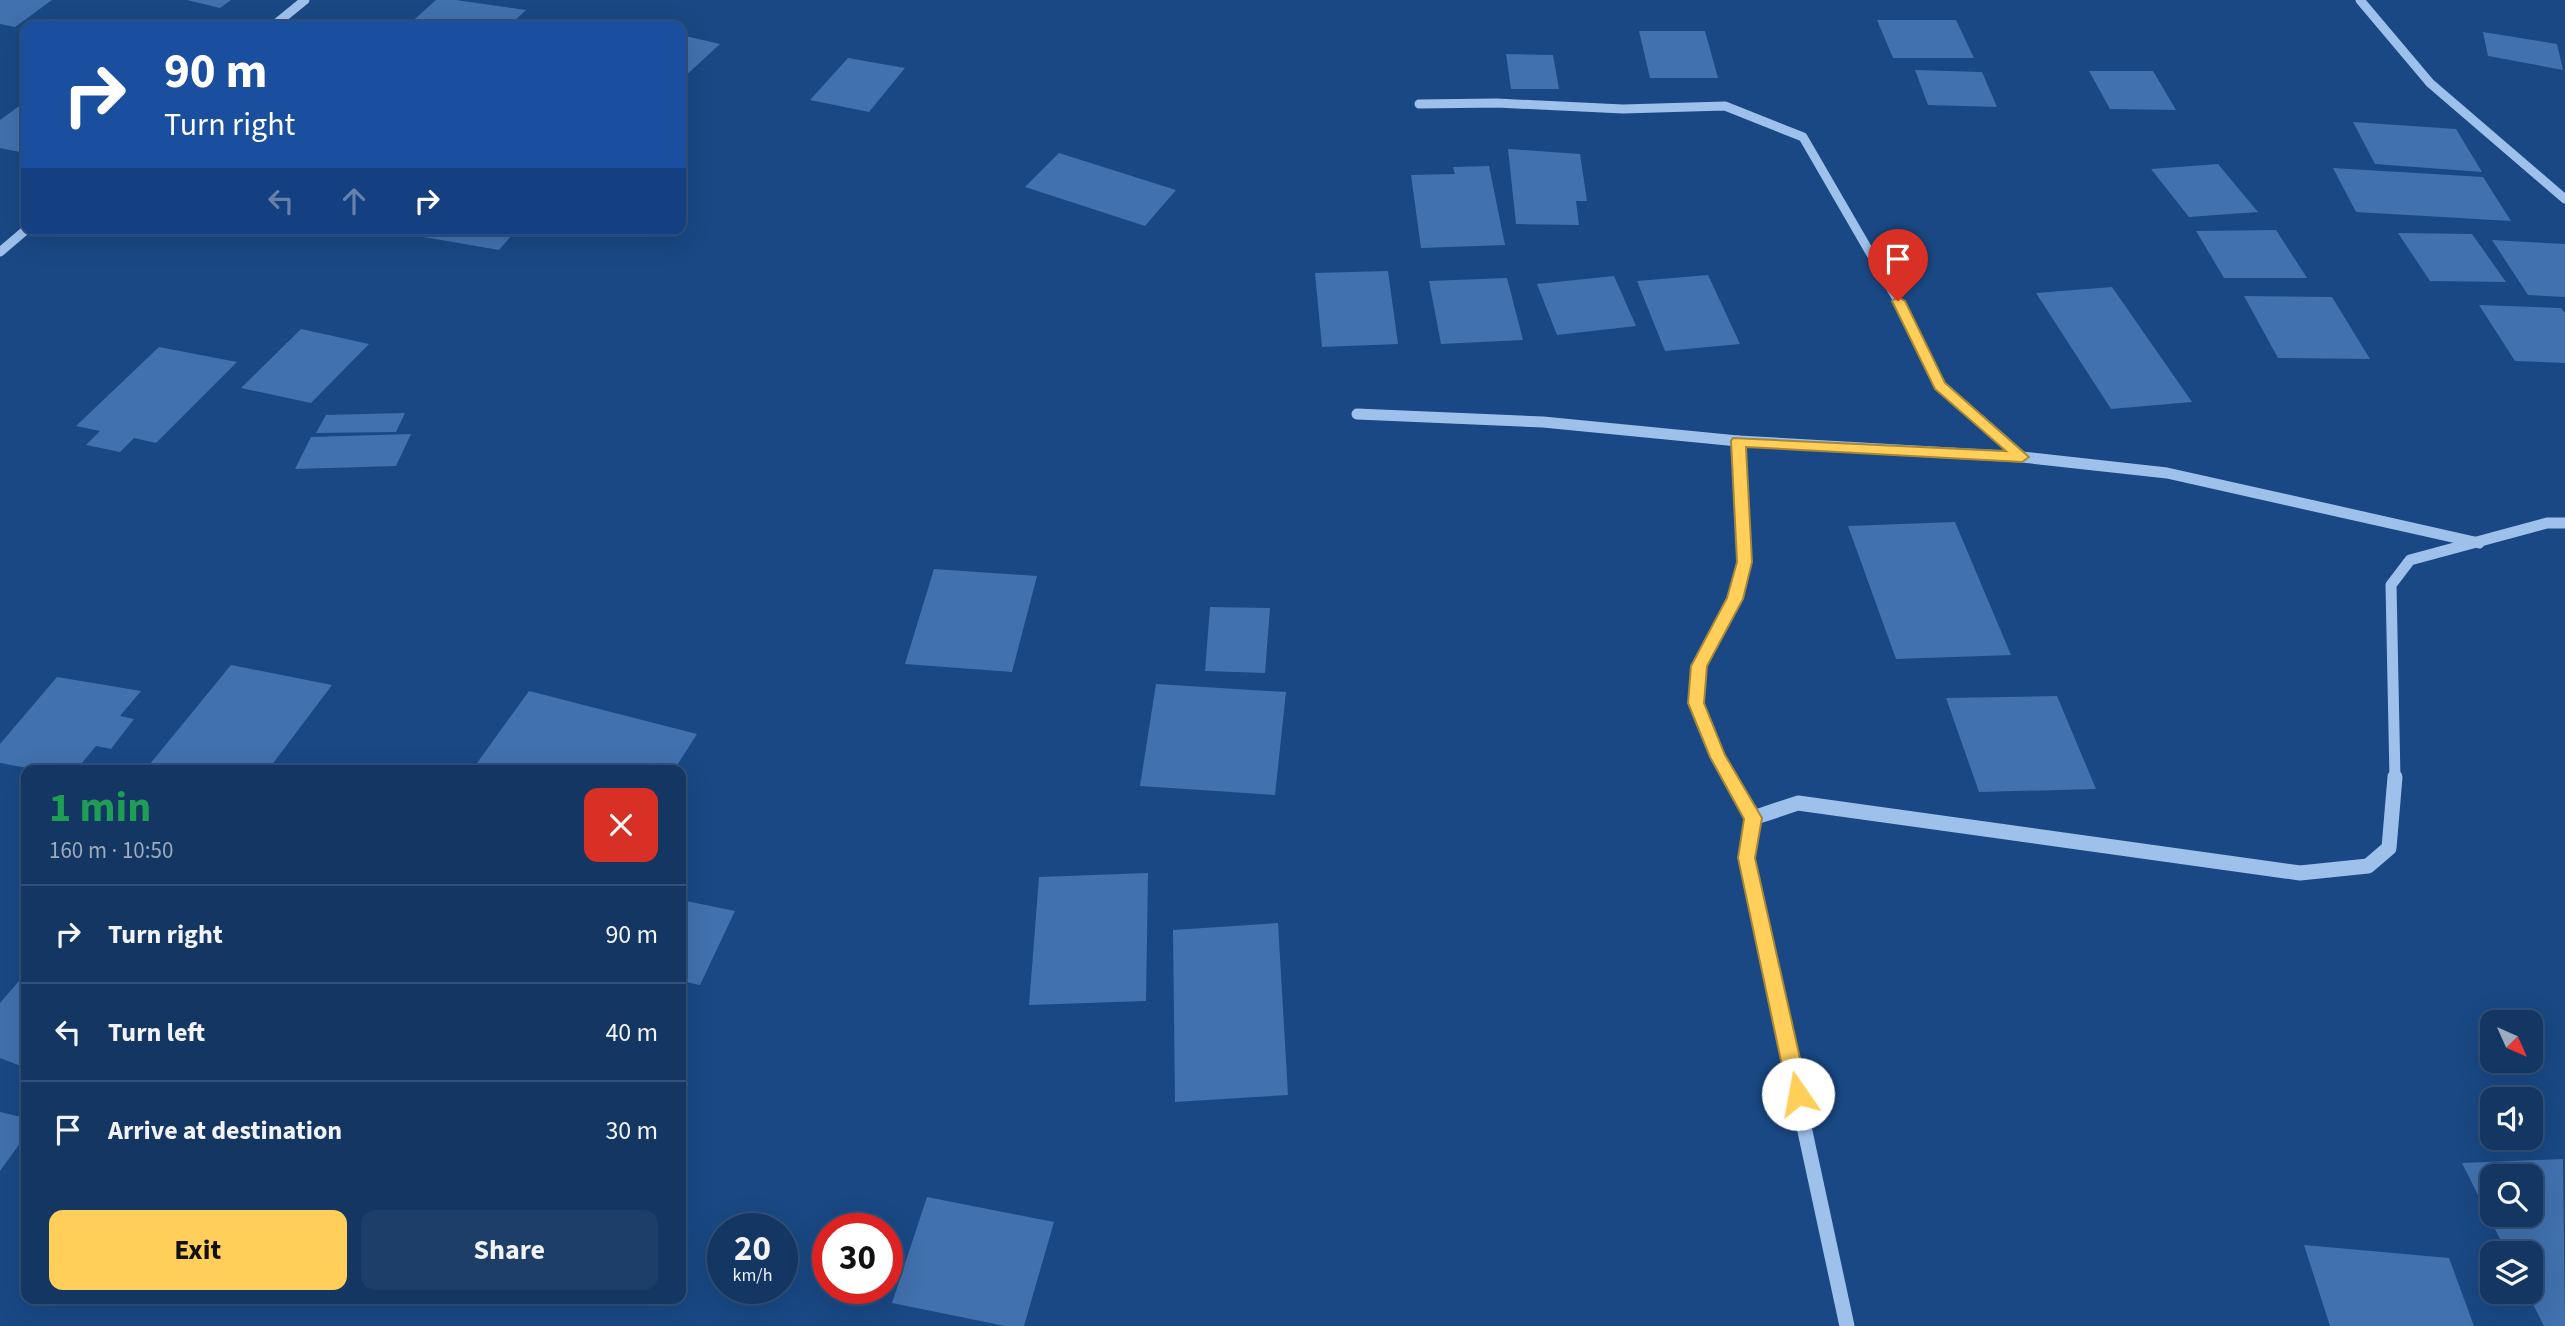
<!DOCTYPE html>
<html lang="en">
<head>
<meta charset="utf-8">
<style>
  :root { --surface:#133663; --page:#1c3e69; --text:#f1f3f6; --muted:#9dabbe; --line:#325078; --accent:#ffcf59 }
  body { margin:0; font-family:"Source Sans 3",sans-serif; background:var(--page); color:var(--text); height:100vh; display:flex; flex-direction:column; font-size:26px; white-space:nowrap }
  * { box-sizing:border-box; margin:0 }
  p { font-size:23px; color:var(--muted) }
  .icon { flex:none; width:38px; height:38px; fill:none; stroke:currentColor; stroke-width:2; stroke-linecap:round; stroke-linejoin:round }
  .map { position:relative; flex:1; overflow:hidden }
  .sheet { position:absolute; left:21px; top:765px; width:665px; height:539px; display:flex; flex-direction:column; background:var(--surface); border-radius:14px; box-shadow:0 7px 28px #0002,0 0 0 2px var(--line) }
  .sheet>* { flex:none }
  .top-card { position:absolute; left:21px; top:21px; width:665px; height:214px; border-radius:14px; box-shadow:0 7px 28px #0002,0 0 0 2px var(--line); background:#1a4fa0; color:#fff; overflow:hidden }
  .needle { width:46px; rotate:135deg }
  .tools { position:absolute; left:2480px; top:1010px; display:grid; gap:14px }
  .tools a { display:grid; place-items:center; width:63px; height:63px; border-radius:14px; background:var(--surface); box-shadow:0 7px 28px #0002,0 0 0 2px var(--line); font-size:35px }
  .speed { position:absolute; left:707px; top:1213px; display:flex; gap:14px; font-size:35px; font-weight:700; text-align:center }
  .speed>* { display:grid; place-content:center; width:91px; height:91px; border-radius:50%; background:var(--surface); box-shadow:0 7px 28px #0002,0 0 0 2px var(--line); line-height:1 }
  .speed small { font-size:18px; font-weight:400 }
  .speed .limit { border:10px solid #d22; background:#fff; color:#111 }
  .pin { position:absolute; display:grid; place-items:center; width:60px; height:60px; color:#fff; margin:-72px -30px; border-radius:50% 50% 50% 0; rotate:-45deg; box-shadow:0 0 7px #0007 }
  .pin .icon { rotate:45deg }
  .me { position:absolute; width:77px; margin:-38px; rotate:348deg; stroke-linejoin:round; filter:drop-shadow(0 0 5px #0008) }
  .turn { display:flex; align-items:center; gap:24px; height:147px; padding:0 28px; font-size:32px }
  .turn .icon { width:91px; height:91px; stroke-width:2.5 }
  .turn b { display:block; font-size:49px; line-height:60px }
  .lanes { display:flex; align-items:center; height:66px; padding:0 28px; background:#0003; justify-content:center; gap:35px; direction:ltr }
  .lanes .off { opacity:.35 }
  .round { display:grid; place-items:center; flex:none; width:74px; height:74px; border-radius:14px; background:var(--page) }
  .summary { display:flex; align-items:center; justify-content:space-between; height:119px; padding:0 28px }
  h1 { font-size:42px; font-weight:700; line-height:52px; color:#1e9e55 }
  .cta { display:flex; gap:14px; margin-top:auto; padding:14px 28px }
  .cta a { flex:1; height:80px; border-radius:14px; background:var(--accent); color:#111; font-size:28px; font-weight:700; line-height:80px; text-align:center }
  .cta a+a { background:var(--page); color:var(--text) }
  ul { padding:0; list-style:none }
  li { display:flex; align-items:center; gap:21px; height:98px; padding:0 28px; border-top:2px solid var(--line) }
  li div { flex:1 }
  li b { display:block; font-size:26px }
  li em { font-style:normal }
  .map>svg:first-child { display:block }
</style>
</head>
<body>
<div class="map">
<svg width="2565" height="1326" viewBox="0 0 2565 1326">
  <rect width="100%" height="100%" fill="#194884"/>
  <!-- building -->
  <g fill="#4171ae" fill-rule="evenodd">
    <polygon points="0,0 52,0 15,27 0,24"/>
    <polygon points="187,0 231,0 220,8"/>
    <polygon points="436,0 456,0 526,10 509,26 407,26"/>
    <polygon points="1877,20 1956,20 1974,58 1893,58"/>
    <polygon points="1639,31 1705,31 1718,78 1650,78"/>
    <polygon points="2483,32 2557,44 2563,70 2488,56"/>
    <polygon points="681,35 720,44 681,80"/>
    <polygon points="1506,54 1553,55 1559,89 1511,89"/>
    <polygon points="848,58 905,68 869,112 810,100"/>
    <polygon points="1915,70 1982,72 1997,107 1928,105"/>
    <polygon points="2089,71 2153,71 2176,110 2110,109"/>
    <polygon points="18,107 26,108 25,153 0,148 0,120"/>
    <polygon points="2353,122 2456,129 2482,172 2375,164"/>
    <polygon points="1508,149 1580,154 1587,201 1576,201 1579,225 1516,224"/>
    <polygon points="1059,153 1176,190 1145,226 1025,187"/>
    <polygon points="2218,164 2258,212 2189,217 2151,169"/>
    <polygon points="1489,166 1505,245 1421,248 1411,175 1455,174 1453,167"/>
    <polygon points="2333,168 2483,177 2511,221 2356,212"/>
    <polygon points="418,229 517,229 499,250 412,235"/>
    <polygon points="2276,230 2307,278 2224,278 2196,231"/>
    <polygon points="2398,233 2472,234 2506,282 2430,281"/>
    <polygon points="2492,240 2565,244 2565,297 2528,295"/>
    <polygon points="1388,271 1398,344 1322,347 1315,273"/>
    <polygon points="1708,275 1740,344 1665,351 1637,281"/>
    <polygon points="1614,276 1636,326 1557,335 1537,284"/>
    <polygon points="1507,278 1523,340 1441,344 1429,281"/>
    <polygon points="2112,287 2192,402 2111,409 2036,293"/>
    <polygon points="2244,296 2332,297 2370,359 2278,358"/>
    <polygon points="2479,305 2561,308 2565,313 2565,363 2515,361"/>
    <polygon points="301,329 369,344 311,403 241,388"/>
    <polygon points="159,347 237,362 156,443 134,438 120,452 86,445 100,431 76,426"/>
    <polygon points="405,413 396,432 316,433 326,415"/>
    <polygon points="411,434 396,466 295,469 311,437"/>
    <polygon points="1955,522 2011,655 1896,659 1848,526"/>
    <polygon points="934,569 1037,576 1012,672 905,664"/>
    <polygon points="1210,607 1270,608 1265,673 1205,671"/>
    <polygon points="231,665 332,685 268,770 145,770"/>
    <polygon points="57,677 141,691 120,716 134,719 111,749 96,746 76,770 38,770 0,763 0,744"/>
    <polygon points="1156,684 1286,692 1275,795 1140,786"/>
    <polygon points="529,691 697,734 674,770 472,770"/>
    <polygon points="2057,696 2096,789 1979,792 1946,698"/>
    <polygon points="1148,873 1146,1001 1029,1005 1039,877"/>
    <polygon points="681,900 735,911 700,985 681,981"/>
    <polygon points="1278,923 1288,1095 1175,1102 1173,930"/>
    <polygon points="26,973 26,1068 0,1058 0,1003"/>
    <polygon points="0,1112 26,1118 26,1135 0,1171"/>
    <path d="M2563,1159L2565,1326H2544L2527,1292H2530V1253H2507L2462,1163ZM2492,1176H2530V1214H2492Z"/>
    <polygon points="927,1197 1054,1222 1024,1326 1005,1326 892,1303"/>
    <polygon points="2304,1245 2449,1258 2474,1326 2330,1326"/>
  </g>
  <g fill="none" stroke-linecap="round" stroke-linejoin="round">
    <!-- minor-far2 -->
    <g stroke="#9ec1ec" stroke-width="9">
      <polyline points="2360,0 2430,83 2565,199"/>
      <polyline points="273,26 305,0"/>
      <polyline points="1419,104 1497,103 1623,109 1725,106 1803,137 1898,301 1920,345"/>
      <polyline points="0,252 27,229"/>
    </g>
    <!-- minor-far1 -->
    <g stroke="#9ec1ec" stroke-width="11">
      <polyline points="1919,343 1940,385 2022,457 2167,473 2479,543"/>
      <polyline points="1357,414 1543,422 1738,441"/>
      <polyline points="1731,779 1718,757 1696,703 1699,666 1735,599 1744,562 1738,441 2022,457"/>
      <polyline points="2395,779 2391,585 2410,560 2547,523 2565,523"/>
    </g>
    <!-- minor -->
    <g stroke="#9ec1ec" stroke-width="15">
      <polyline points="1730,777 1753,818 1746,858 1847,1326"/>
      <polyline points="1753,818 1798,803 2300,873 2368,866 2389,848 2395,777"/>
    </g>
  </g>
  <!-- route -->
  <polygon fill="#ffcf59" stroke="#a6873a" stroke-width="2" points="1898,297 1905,301 1945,383 2029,457 2022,462 1746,447 1752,562 1743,599 1707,666 1704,703 1725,755 1762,818 1755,858 1808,1094 1805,1101 1798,1104 1791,1101 1788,1094 1738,858 1744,819 1710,757 1688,703 1691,666 1727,598 1737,562 1731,441 1733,438 2006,451 1935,389 1892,301"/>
</svg>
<div class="tools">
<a><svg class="needle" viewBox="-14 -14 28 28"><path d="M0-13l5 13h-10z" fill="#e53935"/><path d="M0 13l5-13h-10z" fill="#9dabbe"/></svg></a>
<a><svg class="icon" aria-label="sound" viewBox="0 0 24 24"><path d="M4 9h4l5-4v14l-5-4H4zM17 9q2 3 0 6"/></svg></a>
<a><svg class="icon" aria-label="search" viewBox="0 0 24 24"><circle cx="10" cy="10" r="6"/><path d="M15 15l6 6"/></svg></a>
<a><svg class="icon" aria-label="layers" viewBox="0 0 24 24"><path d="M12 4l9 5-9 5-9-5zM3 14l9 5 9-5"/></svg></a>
</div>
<div class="speed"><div>20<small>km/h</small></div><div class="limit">30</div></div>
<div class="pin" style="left:1898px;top:301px;background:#d93025"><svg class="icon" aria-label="arrive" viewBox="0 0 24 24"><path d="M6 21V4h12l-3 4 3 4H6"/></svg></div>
<svg class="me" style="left:1798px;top:1094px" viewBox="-20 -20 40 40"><circle r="19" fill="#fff"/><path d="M0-13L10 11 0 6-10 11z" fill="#ffcf59"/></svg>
<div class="top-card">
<div class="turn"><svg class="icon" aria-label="right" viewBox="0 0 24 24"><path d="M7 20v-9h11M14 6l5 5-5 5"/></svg><div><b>90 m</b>Turn right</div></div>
<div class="lanes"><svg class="icon off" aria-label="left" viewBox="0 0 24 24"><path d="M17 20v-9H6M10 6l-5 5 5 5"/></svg><svg class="icon off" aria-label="ahead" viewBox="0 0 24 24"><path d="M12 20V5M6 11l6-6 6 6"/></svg><svg class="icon" aria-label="right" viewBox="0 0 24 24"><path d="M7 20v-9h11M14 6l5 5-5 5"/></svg></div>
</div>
<section class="sheet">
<div class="summary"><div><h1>1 min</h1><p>160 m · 10:50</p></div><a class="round" style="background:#d93025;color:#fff"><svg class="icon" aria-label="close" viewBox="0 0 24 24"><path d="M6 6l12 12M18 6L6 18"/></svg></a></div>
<ul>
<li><svg class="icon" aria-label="right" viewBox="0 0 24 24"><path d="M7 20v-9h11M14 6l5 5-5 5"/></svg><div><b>Turn right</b></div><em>90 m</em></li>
<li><svg class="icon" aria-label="left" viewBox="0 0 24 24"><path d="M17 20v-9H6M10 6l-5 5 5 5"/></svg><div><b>Turn left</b></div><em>40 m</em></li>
<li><svg class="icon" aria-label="arrive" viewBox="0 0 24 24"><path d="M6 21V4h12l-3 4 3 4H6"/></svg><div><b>Arrive at destination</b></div><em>30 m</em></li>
</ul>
<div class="cta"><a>Exit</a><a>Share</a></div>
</section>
</div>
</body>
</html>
